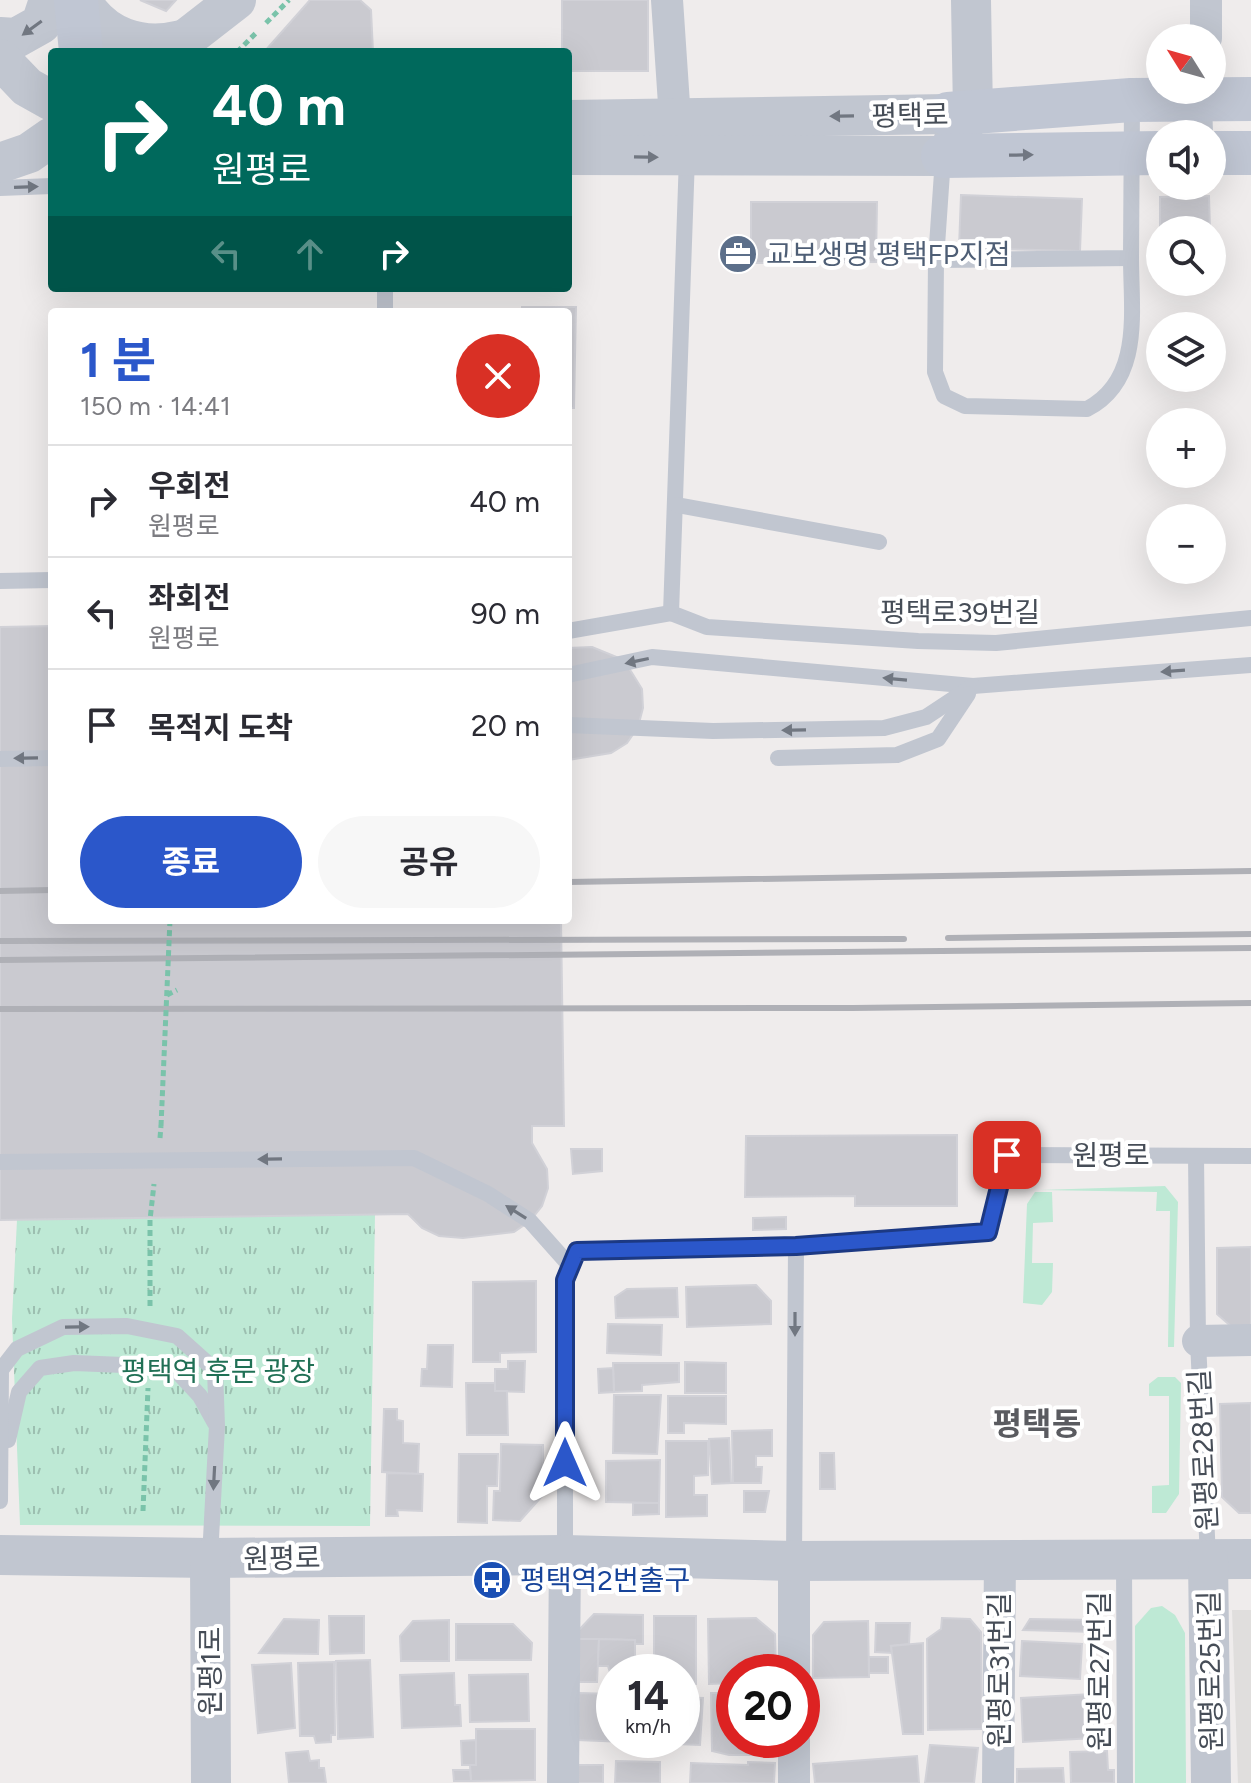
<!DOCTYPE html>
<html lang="ko">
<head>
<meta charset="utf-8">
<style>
  :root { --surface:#fff; --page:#f7f7f7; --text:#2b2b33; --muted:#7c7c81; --line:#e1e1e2; --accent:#2b57ca }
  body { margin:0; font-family:Figtree,"Noto Sans KR",sans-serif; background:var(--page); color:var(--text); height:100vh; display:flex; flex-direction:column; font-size:30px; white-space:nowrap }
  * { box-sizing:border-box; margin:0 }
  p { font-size:26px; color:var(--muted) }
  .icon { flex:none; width:44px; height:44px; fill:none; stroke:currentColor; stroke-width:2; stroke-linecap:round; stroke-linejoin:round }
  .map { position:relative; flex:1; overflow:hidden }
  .side { position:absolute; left:48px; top:308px; width:524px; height:616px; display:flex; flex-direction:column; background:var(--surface); border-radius:8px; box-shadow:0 8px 32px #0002 }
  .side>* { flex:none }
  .guide { position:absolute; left:48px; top:48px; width:524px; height:244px; border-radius:8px; box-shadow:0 8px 32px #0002; background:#00695c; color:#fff; overflow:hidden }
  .needle { width:52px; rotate:307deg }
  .buttons { position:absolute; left:1146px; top:24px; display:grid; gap:16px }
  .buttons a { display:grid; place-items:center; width:80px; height:80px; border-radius:50%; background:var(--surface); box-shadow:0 8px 32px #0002; font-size:40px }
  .speed { position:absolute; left:596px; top:1654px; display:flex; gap:16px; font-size:40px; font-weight:700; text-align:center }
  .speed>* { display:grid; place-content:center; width:104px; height:104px; border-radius:50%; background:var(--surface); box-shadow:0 8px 32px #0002; line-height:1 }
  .speed small { font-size:20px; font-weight:400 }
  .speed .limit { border:12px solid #d22; background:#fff; color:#111 }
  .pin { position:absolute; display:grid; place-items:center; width:68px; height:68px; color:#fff; margin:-34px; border-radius:16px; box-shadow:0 4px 12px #0006 }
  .me { position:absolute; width:88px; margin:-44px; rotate:0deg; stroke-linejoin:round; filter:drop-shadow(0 0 6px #0008) }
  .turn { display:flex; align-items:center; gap:28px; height:168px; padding:0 32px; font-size:36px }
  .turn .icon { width:104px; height:104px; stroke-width:2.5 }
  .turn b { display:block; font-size:56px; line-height:68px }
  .lanes { display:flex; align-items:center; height:76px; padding:0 32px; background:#0003; justify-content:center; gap:40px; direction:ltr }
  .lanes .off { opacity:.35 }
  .round { display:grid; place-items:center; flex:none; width:84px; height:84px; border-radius:42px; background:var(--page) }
  .head { display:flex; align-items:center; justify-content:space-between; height:136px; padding:0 32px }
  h1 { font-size:48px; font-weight:700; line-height:60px; color:var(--accent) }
  .cta { display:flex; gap:16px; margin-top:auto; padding:16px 32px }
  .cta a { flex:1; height:92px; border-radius:48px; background:var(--accent); color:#fff; font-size:32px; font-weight:700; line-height:92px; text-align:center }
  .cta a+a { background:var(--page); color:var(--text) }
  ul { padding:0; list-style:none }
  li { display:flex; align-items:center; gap:24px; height:112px; padding:0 32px; border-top:2px solid var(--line) }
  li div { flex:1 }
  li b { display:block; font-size:30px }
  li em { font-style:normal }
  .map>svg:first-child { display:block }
</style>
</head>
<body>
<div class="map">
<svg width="1251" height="1783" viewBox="0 0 1251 1783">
  <defs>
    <pattern id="park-tufts" width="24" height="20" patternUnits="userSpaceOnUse" patternTransform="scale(2)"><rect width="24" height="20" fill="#bee9d5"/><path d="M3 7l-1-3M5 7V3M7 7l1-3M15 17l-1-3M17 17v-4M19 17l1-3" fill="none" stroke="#9cbfb0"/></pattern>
  </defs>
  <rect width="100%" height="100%" fill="#efecec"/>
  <!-- education -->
  <polygon fill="#e0dedd" points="1232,1610 1251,1610 1251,1783 1238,1783"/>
  <!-- grass -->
  <g fill="#bee9d5">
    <polygon points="1165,1186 1178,1202 1174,1347 1168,1347 1170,1211 1156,1211 1157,1192 1040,1190"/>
    <polygon points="1035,1192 1052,1192 1053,1222 1033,1223 1032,1263 1053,1263 1052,1292 1042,1305 1023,1303 1027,1204"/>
    <polygon points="1158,1377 1175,1377 1181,1383 1179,1494 1166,1513 1152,1513 1152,1486 1169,1485 1169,1396 1149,1396 1149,1384"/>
    <polygon points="1162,1606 1175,1615 1185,1633 1186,1783 1135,1783 1135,1626 1151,1608"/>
  </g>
  <!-- park -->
  <polygon fill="url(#park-tufts)" points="375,1214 370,1526 20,1525 12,1319 17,1220"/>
  <!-- building -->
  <g fill="#cacad0" stroke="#d1d1d7" stroke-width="2">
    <polygon points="140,0 176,0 166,11"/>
    <polygon points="310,0 360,0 371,10 373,52 264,52"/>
    <polygon points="562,0 648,0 648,71 568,71 568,52 562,52"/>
    <polygon points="961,195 1082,199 1080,251 959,248"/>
    <polygon points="1209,196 1210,230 1160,230 1160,197"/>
    <polygon points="751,202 877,202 876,262 751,263"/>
    <polygon points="522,307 576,307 574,408 568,408 568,312 522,312"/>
    <polygon points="52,626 52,920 561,920 564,1126 532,1126 532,1143 547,1169 548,1188 542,1206 530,1221 514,1232 463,1238 439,1236 422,1228 408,1214 0,1220 0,627"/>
    <polygon points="592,647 624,660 642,689 643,708 638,727 627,743 611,753 568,760 568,648"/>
    <polygon points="957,1135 957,1206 855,1206 855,1196 745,1197 746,1136"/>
    <polygon points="571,1149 602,1149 602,1171 573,1174"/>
    <polygon points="786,1217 786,1229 753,1230 753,1218"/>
    <polygon points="1251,1247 1251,1328 1233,1328 1217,1314 1217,1248"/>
    <polygon points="536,1281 536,1352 500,1353 500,1362 473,1362 473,1282"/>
    <polygon points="756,1285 771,1301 771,1324 687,1327 686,1287"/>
    <polygon points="677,1288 678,1317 616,1318 615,1297 627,1289"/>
    <polygon points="608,1324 662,1325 661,1355 607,1353"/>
    <polygon points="428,1345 453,1345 452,1387 421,1386 422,1369 427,1369"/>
    <polygon points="508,1361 525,1361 524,1392 495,1391 495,1369 508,1369"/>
    <polygon points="685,1362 726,1363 726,1393 685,1393"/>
    <polygon points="613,1363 679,1363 679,1382 642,1385 642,1391 614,1392"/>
    <polygon points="613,1368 614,1392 599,1393 598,1369"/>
    <polygon points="466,1383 495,1383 495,1391 507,1391 508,1435 467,1435"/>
    <polygon points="614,1395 661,1395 657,1454 613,1453"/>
    <polygon points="668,1396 726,1396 726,1424 684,1423 684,1433 668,1433"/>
    <polygon points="1251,1403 1251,1513 1239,1513 1222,1497 1220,1404"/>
    <polygon points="384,1409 397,1409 397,1420 403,1421 403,1443 419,1444 418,1474 382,1472"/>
    <polygon points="772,1430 772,1456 756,1456 756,1467 762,1467 761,1483 733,1483 732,1431"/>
    <polygon points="729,1438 731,1483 712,1484 709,1439"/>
    <polygon points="666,1441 708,1441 708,1475 694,1476 694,1495 707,1495 707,1516 666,1517"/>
    <polygon points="501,1444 543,1445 543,1495 520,1521 493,1520 494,1491 500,1491"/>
    <polygon points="820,1453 834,1453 835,1489 820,1489"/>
    <polygon points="459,1454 498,1454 497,1486 487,1486 487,1523 458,1522"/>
    <polygon points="660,1460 659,1503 606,1502 606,1461"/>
    <polygon points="387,1473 423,1474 422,1511 397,1510 398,1516 386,1516"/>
    <polygon points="744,1491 769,1491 765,1512 744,1512"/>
    <polygon points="633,1503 659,1503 659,1514 633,1515"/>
    <polygon points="594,1614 643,1615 643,1644 635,1644 635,1640 577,1639 577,1632"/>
    <polygon points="329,1616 364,1616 364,1653 330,1654"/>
    <polygon points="654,1616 696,1616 696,1684 682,1684 682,1672 654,1672"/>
    <polygon points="756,1618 775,1634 776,1672 734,1672 734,1683 709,1684 708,1619"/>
    <polygon points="942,1618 970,1619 981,1632 982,1729 928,1730 927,1639 941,1629"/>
    <polygon points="284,1619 319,1620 318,1654 259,1653"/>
    <polygon points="1030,1619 1095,1620 1095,1632 1023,1630"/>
    <polygon points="449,1620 449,1661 401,1661 400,1636 413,1621"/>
    <polygon points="868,1621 869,1677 813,1678 813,1635 824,1622"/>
    <polygon points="876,1623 910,1623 909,1644 891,1646 892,1653 875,1652"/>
    <polygon points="456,1624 513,1624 532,1643 531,1660 456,1660"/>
    <polygon points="577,1639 599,1639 597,1682 576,1682"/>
    <polygon points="599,1639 635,1640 635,1672 614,1672 613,1683 608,1666 598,1666"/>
    <polygon points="1022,1641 1082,1644 1080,1679 1020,1676"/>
    <polygon points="923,1643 923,1734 903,1734 891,1646"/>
    <rect x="869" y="1657" width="19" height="16"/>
    <polygon points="370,1660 373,1737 338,1739 336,1661"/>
    <polygon points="334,1662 335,1735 331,1735 331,1742 316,1743 314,1736 300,1736 298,1663"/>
    <polygon points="291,1663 295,1728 258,1733 252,1665"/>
    <polygon points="454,1673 455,1705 460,1705 461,1726 402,1728 400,1675"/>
    <polygon points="528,1674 529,1721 470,1722 469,1675"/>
    <polygon points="579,1693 614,1694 614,1740 682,1740 682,1697 703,1698 700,1745 577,1740"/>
    <polygon points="711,1693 734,1693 734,1740 778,1740 778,1755 729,1755 712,1751"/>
    <polygon points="1091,1694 1094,1738 1023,1742 1021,1698"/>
    <polygon points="476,1729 535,1729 535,1780 471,1781 470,1765 476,1765"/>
    <polygon points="476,1740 476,1765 462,1765 461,1741"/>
    <polygon points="930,1745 978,1748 974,1783 925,1783"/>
    <polygon points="308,1751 310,1761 319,1760 319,1768 324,1768 326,1783 289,1783 286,1753"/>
    <polygon points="1107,1751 1108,1770 1114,1770 1114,1783 1071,1783 1070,1752"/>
    <polygon points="917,1756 919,1783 815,1783 813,1764"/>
    <polygon points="616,1761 660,1762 660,1783 615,1783"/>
    <polygon points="748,1762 775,1763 774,1783 690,1783 691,1763 748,1765"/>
    <rect x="577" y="1765" width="26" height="18"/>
    <polygon points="1063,1768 1064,1783 1017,1783 1017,1769"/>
    <polygon points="453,1770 470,1770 471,1781 454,1781"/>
  </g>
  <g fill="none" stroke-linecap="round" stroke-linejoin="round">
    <!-- path -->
    <g stroke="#7ac3aa" stroke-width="5" stroke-dasharray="6 4" stroke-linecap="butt">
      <polyline points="266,23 289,0"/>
      <polyline points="237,52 256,33"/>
      <polyline points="167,995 177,990"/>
      <polyline points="160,1138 161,1126"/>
      <polyline points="150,1306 150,1220 154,1184"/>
      <polyline points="143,1511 148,1388"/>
    </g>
    <!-- service -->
    <g stroke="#c1c6d0" stroke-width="16">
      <polyline points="1204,100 1205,134"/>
      <polyline points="687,157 671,613 707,627 918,641 996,643 1251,618"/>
      <polyline points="943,158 936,260 1131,258 1132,103"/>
      <polyline points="0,188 52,186"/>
      <path d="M936,260L935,372L944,396L965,406L1087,409C1143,380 1131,311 1131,258"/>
      <polyline points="385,312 385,288"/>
      <polyline points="677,505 879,542"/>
      <polyline points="0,581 52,580"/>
      <polyline points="568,631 671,613"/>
      <polyline points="568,675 652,657 973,686 1251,665"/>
      <polyline points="568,725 713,731 884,728 926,717 973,686"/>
      <polyline points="778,758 897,755 938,739 968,694"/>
      <polyline points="0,759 52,758"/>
      <polyline points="1196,1156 1198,1341 1208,1558"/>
      <polyline points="0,1162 414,1158 488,1194 530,1221 571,1267"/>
      <polyline points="8,1440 19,1392 40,1368 74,1363 173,1367 200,1396 215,1423"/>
      <polyline points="0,1501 1,1370 17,1349 63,1327 127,1326 177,1336 215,1370 217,1426 210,1557"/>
      <polyline points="565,1553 565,1280 577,1251 796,1246 988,1232 1007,1155 1251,1156"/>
      <polyline points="794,1561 796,1246"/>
      <polyline points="1124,1561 1125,1783"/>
    </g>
    <!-- minor -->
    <g stroke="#c1c6d0" stroke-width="32">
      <polyline points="667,0 675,119"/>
      <polyline points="1206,38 1206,0"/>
      <polyline points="1198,1341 1251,1340"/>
      <polyline points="794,1672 794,1561"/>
      <polyline points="563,1783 565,1555"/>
      <polyline points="794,1783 794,1740"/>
      <polyline points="998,1783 1000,1558"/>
    </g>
    <!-- tertiary -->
    <g stroke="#c1c6d0" stroke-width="40">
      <path d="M81,0C103,38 141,50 182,40"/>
      <polyline points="0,37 16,38 41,24 49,0"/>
      <polyline points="169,52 236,0"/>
      <polyline points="0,59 27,87 52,101"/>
      <polyline points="568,120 948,114"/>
      <polyline points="954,139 973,112 971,0"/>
      <polyline points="568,155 943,156"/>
      <polyline points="0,163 29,153 52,137"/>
      <polyline points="0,1555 210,1558 565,1555 794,1561 1251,1559"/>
      <polyline points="210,1558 211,1783"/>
      <polyline points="1208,1560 1211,1783"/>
    </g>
    <!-- secondary -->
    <g stroke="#c0c6d3" stroke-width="44">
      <polyline points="76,0 81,52"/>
      <polyline points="948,114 1131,100 1251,99"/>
      <polyline points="1212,153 1251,153"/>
      <polyline points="943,156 1160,153"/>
    </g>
    <!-- rail -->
    <g stroke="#afb0b6" stroke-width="6">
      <polyline points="568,882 1251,871"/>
      <polyline points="0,891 52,890"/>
      <polyline points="948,938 1251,934"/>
      <polyline points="0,941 904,939"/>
      <polyline points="0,960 1251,948"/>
      <polyline points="0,1009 853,1008 1251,1003"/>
    </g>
    <!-- path-bridge -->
    <polyline stroke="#7ac3aa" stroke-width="5" stroke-dasharray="6 4" stroke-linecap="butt" points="161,1126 170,920"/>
  </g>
  <!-- one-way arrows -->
  <defs><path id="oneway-solid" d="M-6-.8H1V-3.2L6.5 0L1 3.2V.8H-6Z" transform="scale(2)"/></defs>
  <g fill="#717781">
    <use href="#oneway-solid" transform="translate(32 28) rotate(144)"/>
    <use href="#oneway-solid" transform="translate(842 116) rotate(179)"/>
    <use href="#oneway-solid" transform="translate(646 157) rotate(1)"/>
    <use href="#oneway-solid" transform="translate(26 187) rotate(-2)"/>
    <use href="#oneway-solid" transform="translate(637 661) rotate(168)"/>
    <use href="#oneway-solid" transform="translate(1173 671) rotate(176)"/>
    <use href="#oneway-solid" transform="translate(895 679) rotate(-175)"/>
    <use href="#oneway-solid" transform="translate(794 730) rotate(179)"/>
    <use href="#oneway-solid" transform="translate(26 758) rotate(179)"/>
    <use href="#oneway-solid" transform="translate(270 1159) rotate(179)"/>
    <use href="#oneway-solid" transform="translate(516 1212) rotate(-148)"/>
    <use href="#oneway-solid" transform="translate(795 1324) rotate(90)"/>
    <use href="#oneway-solid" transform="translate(77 1327) rotate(-1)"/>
    <use href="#oneway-solid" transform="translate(214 1478) rotate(93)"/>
  </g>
  <use fill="#717782" href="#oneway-solid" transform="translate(1021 155) rotate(-1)"/>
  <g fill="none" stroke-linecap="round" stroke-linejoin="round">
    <!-- route casing -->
    <g stroke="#1c3983" stroke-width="20">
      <polyline id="route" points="565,1463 565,1280 577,1251 796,1246 988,1232 1007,1155"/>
    </g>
    <!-- route -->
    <use href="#route" stroke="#2b57ca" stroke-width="14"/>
  </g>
  <!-- icons -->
  <defs>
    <g id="office-disc" transform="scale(2)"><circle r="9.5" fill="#5c6f8a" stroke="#fff"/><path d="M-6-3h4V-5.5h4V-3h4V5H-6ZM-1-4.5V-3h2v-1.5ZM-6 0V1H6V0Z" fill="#fff"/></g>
    <g id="bus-disc" transform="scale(2)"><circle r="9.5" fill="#1a4fb4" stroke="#fff"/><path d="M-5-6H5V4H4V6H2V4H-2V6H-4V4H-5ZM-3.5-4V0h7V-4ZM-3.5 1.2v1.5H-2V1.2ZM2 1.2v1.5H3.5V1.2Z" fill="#fff"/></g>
  </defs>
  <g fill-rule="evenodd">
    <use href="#office-disc" x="738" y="254"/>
    <use href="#bus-disc" x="492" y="1580"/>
  </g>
  <g text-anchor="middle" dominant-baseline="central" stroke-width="8" stroke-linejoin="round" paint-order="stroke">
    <!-- street labels -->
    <g font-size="28" fill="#464d57" stroke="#fff">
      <text transform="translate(910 115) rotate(-1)">평택로</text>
      <text x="960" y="612">평택로39번길</text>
      <text x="1111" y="1155">원평로</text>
      <text transform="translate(1203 1450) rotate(-93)">원평로28번길</text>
      <text transform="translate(282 1558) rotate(-1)">원평로</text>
      <text transform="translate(999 1670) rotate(-90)">원평로31번길</text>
      <text transform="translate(210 1671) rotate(-90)">원평1로</text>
      <text transform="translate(1099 1671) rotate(-90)">원평로27번길</text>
      <text transform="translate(1210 1671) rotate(-91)">원평로25번길</text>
    </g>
    <!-- service labels -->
    <g font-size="28" fill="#4e5e75" stroke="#fff" text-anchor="start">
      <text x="766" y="254">교보생명 평택FP지점</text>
    </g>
    <!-- park labels -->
    <g font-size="28" fill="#207055" stroke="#fff">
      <text x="218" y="1371">평택역 후문 광장</text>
    </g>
    <!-- transit labels -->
    <g font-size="28" fill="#164399" stroke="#fff" text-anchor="start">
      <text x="520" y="1580">평택역2번출구</text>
    </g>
    <!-- quarter labels -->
    <g font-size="32" font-weight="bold" fill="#5a5b60" stroke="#fff">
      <text x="1037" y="1424">평택동</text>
    </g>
  </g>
</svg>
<div class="buttons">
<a><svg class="needle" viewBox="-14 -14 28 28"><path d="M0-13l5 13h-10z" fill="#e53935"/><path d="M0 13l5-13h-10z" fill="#7c7c81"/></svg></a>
<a><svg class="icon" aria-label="sound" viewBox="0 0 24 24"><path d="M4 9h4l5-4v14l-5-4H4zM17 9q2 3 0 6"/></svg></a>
<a><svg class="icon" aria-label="search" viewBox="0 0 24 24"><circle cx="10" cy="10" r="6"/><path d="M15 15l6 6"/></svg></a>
<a><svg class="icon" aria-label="layers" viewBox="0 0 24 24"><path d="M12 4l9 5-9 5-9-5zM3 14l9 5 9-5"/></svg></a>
<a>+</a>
<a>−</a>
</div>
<div class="speed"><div>14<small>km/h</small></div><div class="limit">20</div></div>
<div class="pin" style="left:1007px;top:1155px;background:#d93025"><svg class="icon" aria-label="arrive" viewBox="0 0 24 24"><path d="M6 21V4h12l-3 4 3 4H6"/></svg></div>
<svg class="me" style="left:565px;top:1463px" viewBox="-20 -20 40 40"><path d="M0-17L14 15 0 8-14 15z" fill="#2b57ca" stroke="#fff" stroke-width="4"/></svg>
<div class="guide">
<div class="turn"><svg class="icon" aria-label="right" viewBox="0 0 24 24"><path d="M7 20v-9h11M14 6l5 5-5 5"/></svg><div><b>40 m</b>원평로</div></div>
<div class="lanes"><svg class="icon off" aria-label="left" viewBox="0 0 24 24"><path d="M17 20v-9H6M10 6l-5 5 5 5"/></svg><svg class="icon off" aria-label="ahead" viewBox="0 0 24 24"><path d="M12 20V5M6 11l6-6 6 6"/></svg><svg class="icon" aria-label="right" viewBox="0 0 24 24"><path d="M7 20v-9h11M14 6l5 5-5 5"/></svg></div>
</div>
<section class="side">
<div class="head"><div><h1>1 분</h1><p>150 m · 14:41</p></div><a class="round" style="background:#d93025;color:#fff"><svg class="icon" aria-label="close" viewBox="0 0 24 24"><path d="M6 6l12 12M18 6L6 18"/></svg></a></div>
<ul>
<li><svg class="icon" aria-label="right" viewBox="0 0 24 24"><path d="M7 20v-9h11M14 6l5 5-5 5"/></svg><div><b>우회전</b><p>원평로</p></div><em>40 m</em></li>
<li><svg class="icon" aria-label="left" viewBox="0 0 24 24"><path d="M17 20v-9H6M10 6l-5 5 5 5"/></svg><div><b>좌회전</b><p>원평로</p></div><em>90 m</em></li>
<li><svg class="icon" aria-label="arrive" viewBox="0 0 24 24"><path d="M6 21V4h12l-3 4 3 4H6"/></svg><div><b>목적지 도착</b></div><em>20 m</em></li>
</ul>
<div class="cta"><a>종료</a><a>공유</a></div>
</section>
</div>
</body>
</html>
